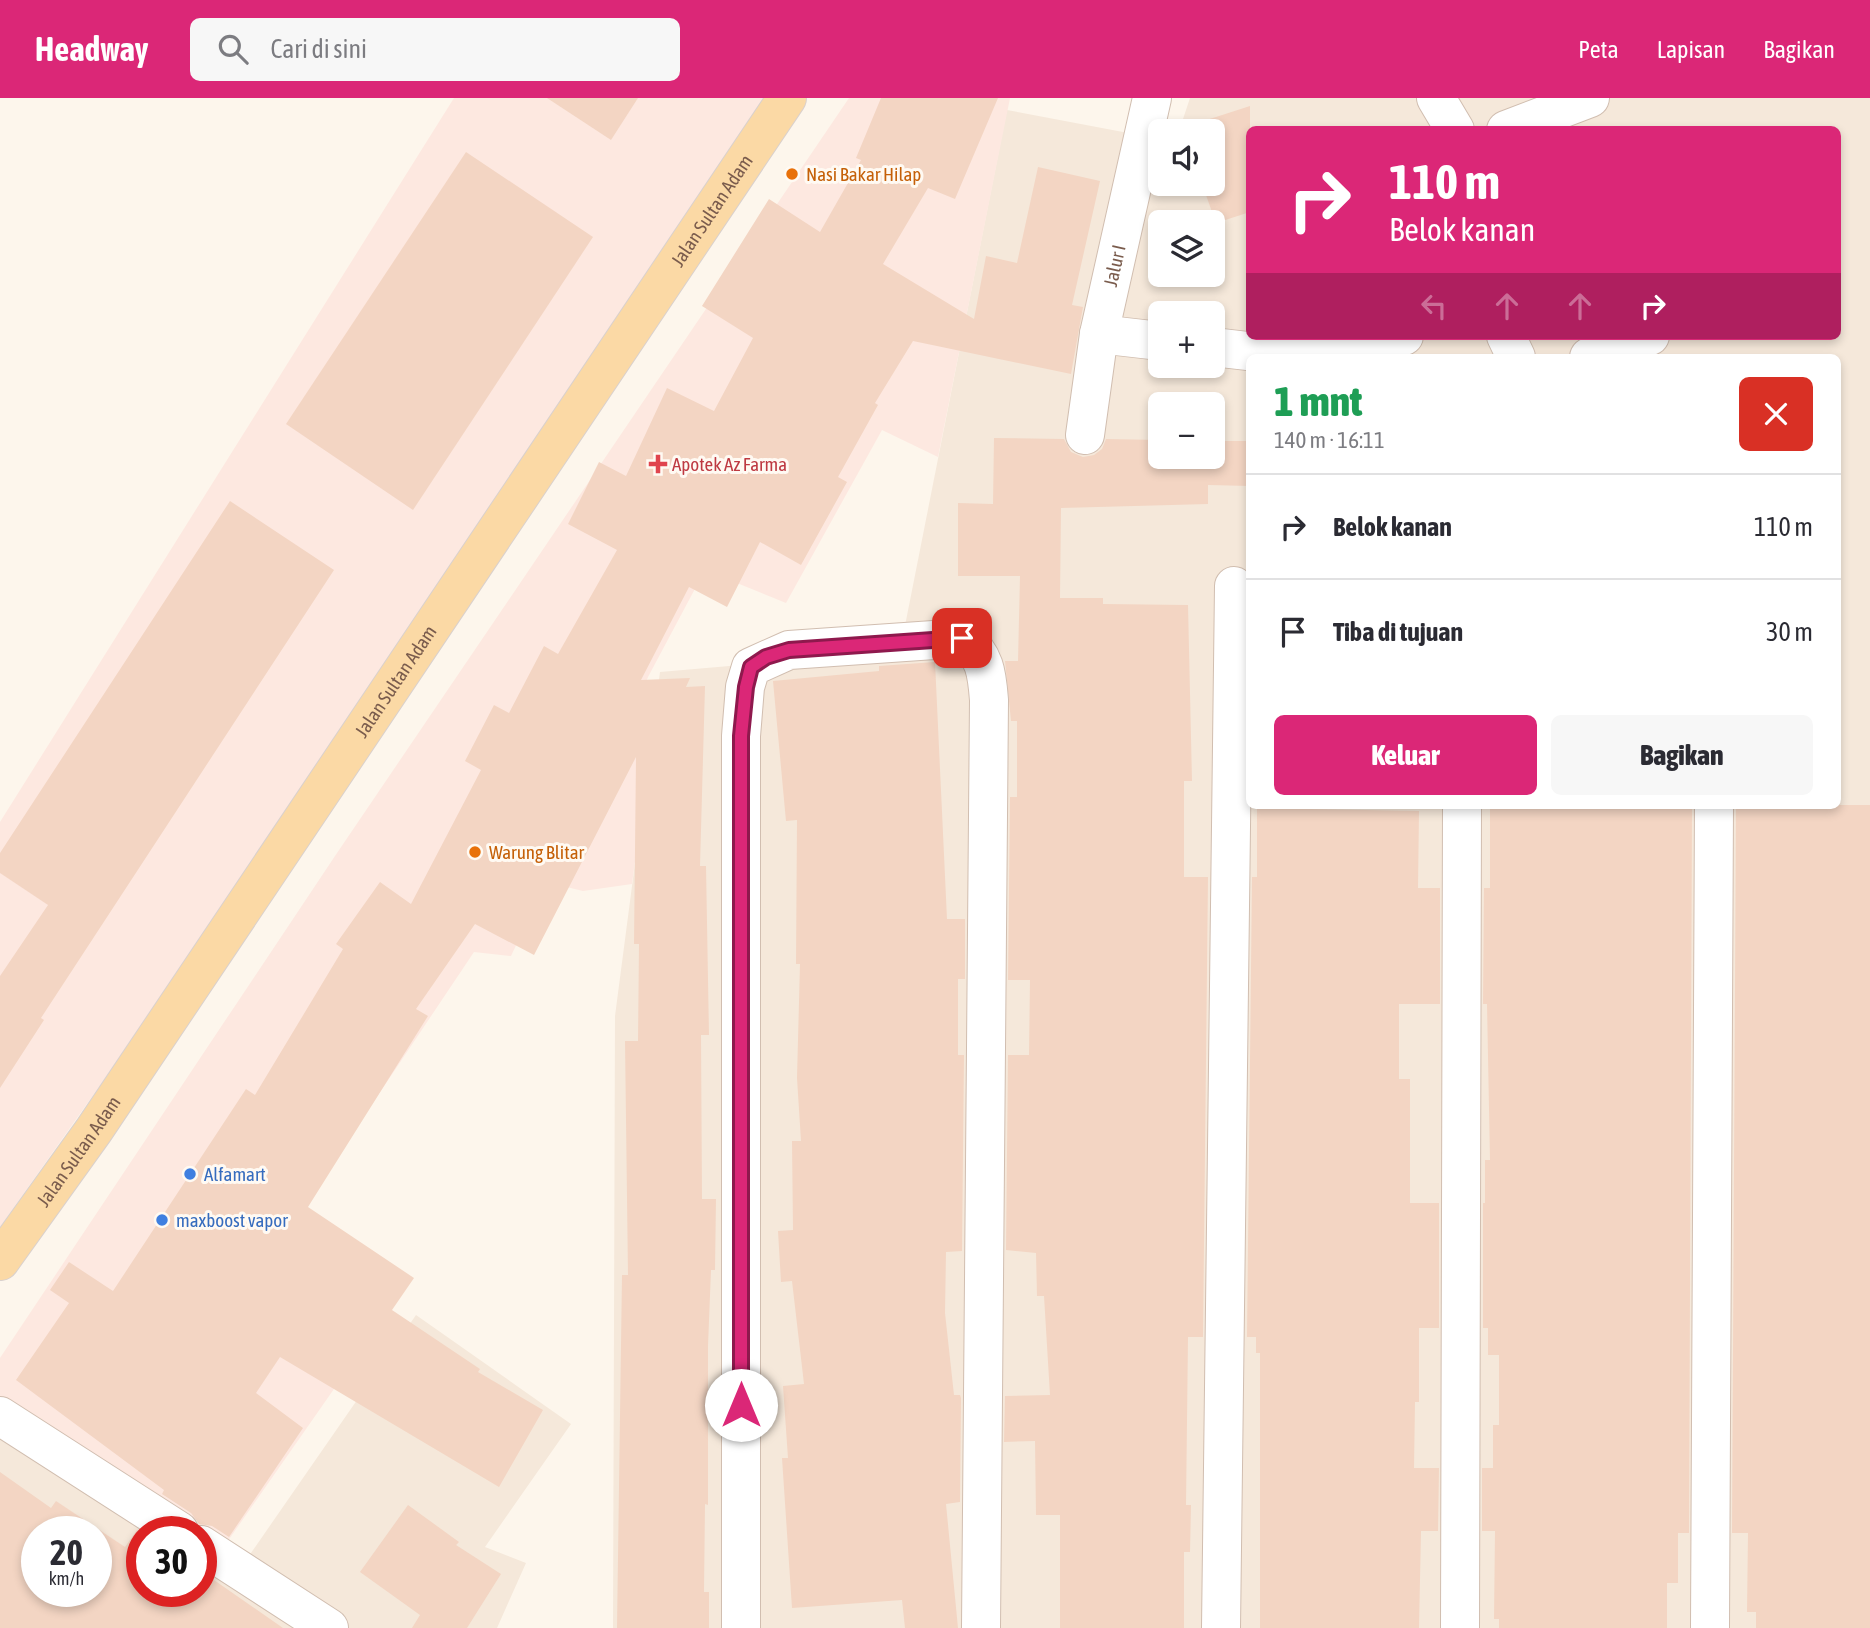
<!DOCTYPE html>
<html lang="id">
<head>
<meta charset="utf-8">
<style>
  :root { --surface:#fff; --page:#f7f7f7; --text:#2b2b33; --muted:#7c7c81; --line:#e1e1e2; --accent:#db2777 }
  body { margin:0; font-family:"Asap Condensed",sans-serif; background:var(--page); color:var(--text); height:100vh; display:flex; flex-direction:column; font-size:26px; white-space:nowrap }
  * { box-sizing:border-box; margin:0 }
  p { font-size:23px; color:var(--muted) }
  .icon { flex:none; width:38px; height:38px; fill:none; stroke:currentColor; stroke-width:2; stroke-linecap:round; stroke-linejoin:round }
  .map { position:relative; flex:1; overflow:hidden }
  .sheet { position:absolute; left:1246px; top:256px; width:595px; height:455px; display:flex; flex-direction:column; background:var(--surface); border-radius:10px; box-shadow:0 4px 10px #0003 }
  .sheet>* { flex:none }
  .banner { position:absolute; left:1246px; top:28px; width:595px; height:214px; border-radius:10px; box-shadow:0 4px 10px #0003; background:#db2777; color:#fff; overflow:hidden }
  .fabs { position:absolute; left:1148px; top:21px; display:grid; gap:14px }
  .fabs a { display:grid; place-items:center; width:77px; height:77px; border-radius:10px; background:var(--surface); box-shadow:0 4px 10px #0003; font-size:35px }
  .speed { position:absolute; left:21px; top:1418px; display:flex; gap:14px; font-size:35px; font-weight:700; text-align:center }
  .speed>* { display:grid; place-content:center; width:91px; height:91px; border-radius:50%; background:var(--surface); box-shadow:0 4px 10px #0003; line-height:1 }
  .speed small { font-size:18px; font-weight:400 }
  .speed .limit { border:10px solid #d22; background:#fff; color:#111 }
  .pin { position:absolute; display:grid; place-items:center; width:60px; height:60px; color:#fff; margin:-30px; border-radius:14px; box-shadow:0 4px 10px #0006 }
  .me { position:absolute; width:77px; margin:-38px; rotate:0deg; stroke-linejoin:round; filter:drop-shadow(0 0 5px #0008) }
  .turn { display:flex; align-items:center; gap:24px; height:147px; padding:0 28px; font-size:32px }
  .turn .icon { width:91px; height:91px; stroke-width:2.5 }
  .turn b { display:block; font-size:49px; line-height:60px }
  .lanes { display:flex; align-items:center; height:66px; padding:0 28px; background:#0003; justify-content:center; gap:35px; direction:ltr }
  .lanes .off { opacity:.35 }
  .round { display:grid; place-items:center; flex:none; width:74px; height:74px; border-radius:10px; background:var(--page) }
  .overview { display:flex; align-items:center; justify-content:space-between; height:119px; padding:0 28px }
  h1 { font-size:42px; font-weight:800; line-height:52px; color:#1e9e55 }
  .button { display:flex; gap:14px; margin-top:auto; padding:14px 28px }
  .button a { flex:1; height:80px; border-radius:10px; background:var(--accent); color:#fff; font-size:28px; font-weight:800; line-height:80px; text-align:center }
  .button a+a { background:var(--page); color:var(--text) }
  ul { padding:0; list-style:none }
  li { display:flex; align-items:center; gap:21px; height:105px; padding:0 28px; border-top:2px solid var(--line) }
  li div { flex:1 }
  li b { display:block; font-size:26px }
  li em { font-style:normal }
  header { display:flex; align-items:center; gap:42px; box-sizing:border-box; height:98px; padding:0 35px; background:var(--accent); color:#fff }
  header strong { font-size:33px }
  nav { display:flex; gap:38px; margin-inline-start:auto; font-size:24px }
  .search { width:490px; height:63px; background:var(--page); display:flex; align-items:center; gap:18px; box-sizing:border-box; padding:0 24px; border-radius:10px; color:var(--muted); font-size:26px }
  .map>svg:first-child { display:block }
</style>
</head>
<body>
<header>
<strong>Headway</strong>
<div class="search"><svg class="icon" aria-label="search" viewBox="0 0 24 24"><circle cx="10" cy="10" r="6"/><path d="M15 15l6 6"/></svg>Cari di sini</div>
<nav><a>Peta</a><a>Lapisan</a><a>Bagikan</a></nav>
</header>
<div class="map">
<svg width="1870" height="1530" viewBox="0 0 1870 1530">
  <rect width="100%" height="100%" fill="#fdf6ec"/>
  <!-- residential -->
  <g fill="#f5e8da" fill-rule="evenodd">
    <path d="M1190,0H1870V1530H613L615,918L660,574L900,553L1007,12L1160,41V86H1213V33H1179ZM1250,32H1838V238H1250ZM1160,124H1213V177H1160ZM1160,215H1213V268H1160ZM1250,259H1838V707H1250ZM1160,306H1213V359H1160Z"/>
    <path d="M416,1217L571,1326L485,1449L526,1465L497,1530H0V1339L176,1433H142V1493H201V1447L242,1468ZM37,1433H96V1493H37Z"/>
  </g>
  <!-- commercial -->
  <g fill="#fde8e0">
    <polygon points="454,0 776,0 379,575 101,986 0,1129 0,724"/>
    <polygon points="849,0 1010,0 938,359 882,332 786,505 705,472 648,579 626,632 651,642 632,786 583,793 546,784 511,858 474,854 289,1130 401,1195 225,1447 0,1312 0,1260 335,758"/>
  </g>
  <!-- building -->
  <g fill="#f3d5c3" fill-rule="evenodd">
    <polygon points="547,0 638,0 611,42"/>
    <polygon points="881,0 998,0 955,101 928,90 883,166 974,221 986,158 1017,165 1038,69 1100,83 1072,207 1083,209 1071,276 913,243 875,305 878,307 838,379 847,384 801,467 760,444 727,509 689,489 641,582 690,580 686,589 705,588 700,768 706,768 709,937 701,937 702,1101 716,1101 715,1172 711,1172 708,1248 708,1407 705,1406 704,1494 709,1494 709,1530 617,1530 622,1177 628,1177 625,943 638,943 639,846 634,846 636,659 534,857 475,826 416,911 428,918 308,1109 414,1180 392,1212 480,1271 478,1274 543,1312 499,1389 280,1259 256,1295 303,1330 229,1439 212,1428 199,1426 191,1415 162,1396 164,1392 16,1282 69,1205 50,1192 69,1164 113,1193 246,991 255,997 343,851 336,846 380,784 411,806 481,672 465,663 494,607 509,615 544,548 558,556 617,452 568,426 599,364 626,378 667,290 714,313 753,240 702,208 769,101 820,134 861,62 856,60"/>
    <polygon points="1250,8 1250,114 1216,125 1202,86 1213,86 1213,33 1186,33 1185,29"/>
    <polygon points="466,54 593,139 413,412 286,326"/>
    <polygon points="994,340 1064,341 1071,354 1083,359 1094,357 1102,351 1106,341 1160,342 1160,359 1213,359 1213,343 1250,343 1250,388 1208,387 1208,406 1061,410 1060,500 1103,500 1103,506 1188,507 1192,683 1184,683 1184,779 1208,779 1203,1239 1188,1239 1186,1407 1191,1407 1190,1454 1184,1454 1184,1530 1060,1530 1060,1417 1036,1417 1035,1343 1004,1344 1005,1298 1050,1297 1044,1198 1037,1198 1036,1155 1006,1152 1008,957 1029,957 1030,882 1008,882 1010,699 1017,699 1017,623 1011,623 1005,563 1018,563 1020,478 958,478 958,405 993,406"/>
    <polygon points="230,403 334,472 41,920 44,922 0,990 0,878 48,807 0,775 0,755"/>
    <polygon points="935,564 947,821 965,821 965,881 958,881 958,957 964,957 962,1153 946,1154 945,1215 954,1297 960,1297 961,1300 960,1404 946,1406 958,1530 905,1530 902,1502 792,1510 782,1360 788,1360 783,1288 804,1286 792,1183 781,1184 778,1133 793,1132 792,1043 801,1043 797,980 800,866 796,866 797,722 786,723 773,583 879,573 879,568"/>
    <polygon points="1490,707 1692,707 1689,1435 1678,1435 1678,1485 1667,1485 1667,1530 1499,1530 1499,1521 1494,1521 1495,1433 1482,1433 1482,1370 1493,1370 1493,1327 1499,1327 1499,1257 1488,1257 1488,1230 1483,1230 1483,1105 1485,1105 1485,1062 1490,1062 1487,906 1483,906 1484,790 1490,790"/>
    <polygon points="1736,707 1870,707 1870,1530 1756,1530 1756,1514 1747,1514 1748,1435 1732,1435"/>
    <polygon points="1257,710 1419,713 1418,790 1440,790 1440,906 1399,906 1399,981 1410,981 1410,1105 1439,1105 1439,1230 1419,1230 1419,1304 1415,1304 1414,1370 1439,1370 1438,1433 1421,1433 1419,1530 1260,1530 1260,1255 1256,1255 1256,1239 1247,1239 1252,779 1257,779"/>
    <path d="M0,1374L51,1410L56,1403L125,1449L137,1432L142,1435V1493H201V1473L283,1530H0ZM37,1433H96V1493H37Z"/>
    <polygon points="408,1407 459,1444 456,1447 501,1476 467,1530 412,1530 420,1517 360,1474"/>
  </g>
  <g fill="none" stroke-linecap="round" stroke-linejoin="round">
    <!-- minor casing -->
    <g stroke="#d1beb0" stroke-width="40">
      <g id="minor">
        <polyline points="1436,0 1455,32"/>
        <polyline points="1506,32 1590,0"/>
        <polyline points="1099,236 1160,243"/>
        <polyline points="1506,238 1516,259"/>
        <polyline points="1213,249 1300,259"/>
        <polyline points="1314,259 1339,257 1404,238"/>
        <polyline points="1589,259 1650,238"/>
        <path id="s1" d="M1085,337L1099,236L1152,0"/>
        <polyline points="0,1318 179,1433"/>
        <polyline points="201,1447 329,1530"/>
        <path d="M741,1530V638L745,589L751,569L789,552L963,540C985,557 987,575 989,602L981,1530"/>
        <polyline points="1221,1530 1234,488"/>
        <polyline points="1460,1530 1462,707"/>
        <polyline points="1710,1530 1714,707"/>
      </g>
    </g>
    <!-- primary casing -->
    <g stroke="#dad1cd" stroke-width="40">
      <g id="primary">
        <path id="s2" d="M0,1163L94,1032L787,0"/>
      </g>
    </g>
    <!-- minor -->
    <use href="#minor" stroke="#fff" stroke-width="38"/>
    <!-- primary -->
    <use href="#primary" stroke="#fbd9a5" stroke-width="38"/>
  </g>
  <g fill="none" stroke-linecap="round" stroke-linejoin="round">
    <!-- route casing -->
    <g stroke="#8e194d" stroke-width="18">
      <polyline id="route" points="741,1307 741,638 746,589 751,569 766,559 789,552 962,540"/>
    </g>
    <!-- route -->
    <use href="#route" stroke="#db2777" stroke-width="12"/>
  </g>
  <!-- markers -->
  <g fill="#e8710a" stroke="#fffaf3" stroke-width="2.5">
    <circle cx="792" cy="76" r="7"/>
    <circle cx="475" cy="754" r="7"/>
  </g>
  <path fill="#e0444e" stroke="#fffaf3" stroke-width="2.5" d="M654.5 355.5h7v7h7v7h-7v7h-7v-7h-7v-7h7z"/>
  <g fill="#3f7fe0" stroke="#fffaf3" stroke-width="2.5">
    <circle cx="190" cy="1076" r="7"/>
    <circle cx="162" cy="1122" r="7"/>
  </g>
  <g text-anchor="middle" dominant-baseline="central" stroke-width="6" stroke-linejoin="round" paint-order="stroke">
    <!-- food labels -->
    <g font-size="19" fill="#c56008" stroke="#fffaf3" text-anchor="start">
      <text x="806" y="76">Nasi Bakar Hilap</text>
      <text x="489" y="754">Warung Blitar</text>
    </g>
    <!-- street labels -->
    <g font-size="19" fill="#7a5c4d" stroke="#fffaf3">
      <text stroke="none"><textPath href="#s2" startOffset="1269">Jalan Sultan Adam</textPath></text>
      <text stroke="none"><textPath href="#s1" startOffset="172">Jalur I</textPath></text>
      <text stroke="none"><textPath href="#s2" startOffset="702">Jalan Sultan Adam</textPath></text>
      <text stroke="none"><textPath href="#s2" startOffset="135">Jalan Sultan Adam</textPath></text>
    </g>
    <!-- health labels -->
    <g font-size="19" fill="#be3a42" stroke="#fffaf3" text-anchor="start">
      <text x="672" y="366">Apotek Az Farma</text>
    </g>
    <!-- shop labels -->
    <g font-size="19" fill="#366cbe" stroke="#fffaf3" text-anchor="start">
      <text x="204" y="1076">Alfamart</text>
      <text x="176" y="1122">maxboost vapor</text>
    </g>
  </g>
</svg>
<div class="fabs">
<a><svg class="icon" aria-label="sound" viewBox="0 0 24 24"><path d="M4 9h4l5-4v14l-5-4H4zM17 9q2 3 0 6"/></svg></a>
<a><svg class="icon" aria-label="layers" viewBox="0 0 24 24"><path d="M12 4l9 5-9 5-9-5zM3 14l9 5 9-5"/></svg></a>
<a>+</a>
<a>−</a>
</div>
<div class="speed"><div>20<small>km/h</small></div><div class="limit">30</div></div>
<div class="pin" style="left:962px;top:540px;background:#d93025"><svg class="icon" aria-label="arrive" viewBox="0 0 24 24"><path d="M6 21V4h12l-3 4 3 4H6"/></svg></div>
<svg class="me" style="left:741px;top:1307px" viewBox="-20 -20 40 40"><circle r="19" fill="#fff"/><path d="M0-13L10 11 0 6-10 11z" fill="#db2777"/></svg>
<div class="banner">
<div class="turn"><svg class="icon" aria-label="right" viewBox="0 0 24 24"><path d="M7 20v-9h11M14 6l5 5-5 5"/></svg><div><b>110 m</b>Belok kanan</div></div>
<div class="lanes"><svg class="icon off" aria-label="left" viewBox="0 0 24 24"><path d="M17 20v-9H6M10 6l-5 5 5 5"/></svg><svg class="icon off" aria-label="ahead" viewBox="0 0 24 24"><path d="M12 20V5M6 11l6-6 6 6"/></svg><svg class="icon off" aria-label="ahead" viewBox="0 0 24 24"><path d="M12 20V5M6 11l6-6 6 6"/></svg><svg class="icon" aria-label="right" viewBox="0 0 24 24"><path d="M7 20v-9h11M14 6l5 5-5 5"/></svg></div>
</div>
<section class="sheet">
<div class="overview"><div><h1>1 mnt</h1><p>140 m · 16:11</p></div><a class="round" style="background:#d93025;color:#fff"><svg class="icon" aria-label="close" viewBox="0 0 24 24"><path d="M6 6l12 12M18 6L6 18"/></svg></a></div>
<ul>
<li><svg class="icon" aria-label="right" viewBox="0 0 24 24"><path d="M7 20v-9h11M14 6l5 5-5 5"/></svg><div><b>Belok kanan</b></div><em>110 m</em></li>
<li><svg class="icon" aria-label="arrive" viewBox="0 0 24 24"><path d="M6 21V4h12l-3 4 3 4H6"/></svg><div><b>Tiba di tujuan</b></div><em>30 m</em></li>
</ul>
<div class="button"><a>Keluar</a><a>Bagikan</a></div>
</section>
</div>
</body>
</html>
